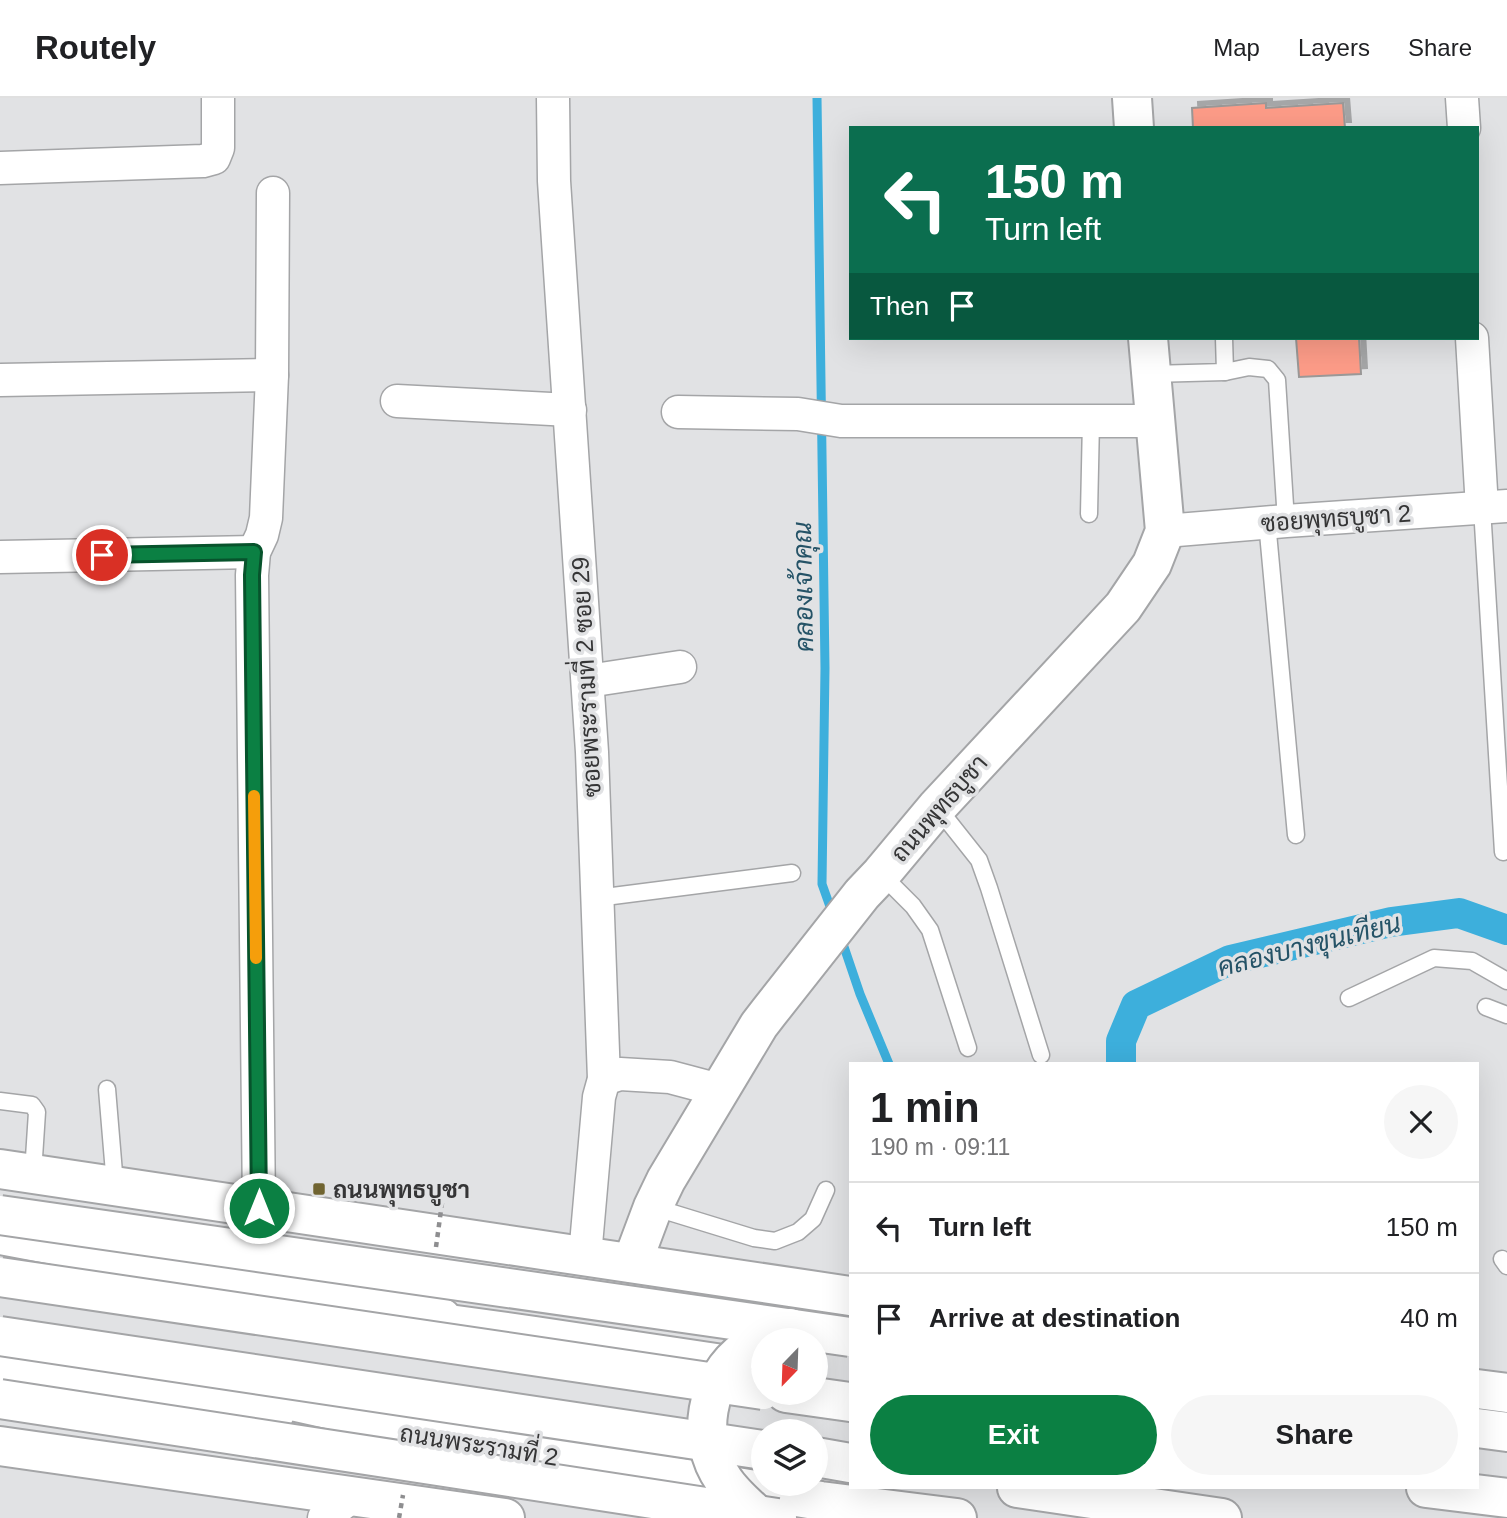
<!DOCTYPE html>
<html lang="en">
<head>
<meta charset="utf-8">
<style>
  :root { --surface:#fff; --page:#f6f6f6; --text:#202124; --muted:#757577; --line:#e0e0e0; --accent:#0b8043 }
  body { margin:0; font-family:Arial,Sarabun,sans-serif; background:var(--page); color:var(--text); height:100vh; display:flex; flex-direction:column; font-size:26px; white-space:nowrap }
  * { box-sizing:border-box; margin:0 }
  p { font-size:23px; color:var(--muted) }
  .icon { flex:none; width:38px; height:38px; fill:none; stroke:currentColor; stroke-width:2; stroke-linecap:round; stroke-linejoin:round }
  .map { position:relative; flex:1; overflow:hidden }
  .drawer { position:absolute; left:849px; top:964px; width:630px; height:427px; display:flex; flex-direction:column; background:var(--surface); border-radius:0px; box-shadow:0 7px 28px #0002 }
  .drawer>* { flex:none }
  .hud { position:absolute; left:849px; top:28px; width:630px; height:214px; border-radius:0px; box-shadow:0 7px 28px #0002; background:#0b6e4f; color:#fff; overflow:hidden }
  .needle { width:46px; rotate:203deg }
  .buttons { position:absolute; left:751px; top:1230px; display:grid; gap:14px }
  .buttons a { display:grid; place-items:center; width:77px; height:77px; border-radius:50%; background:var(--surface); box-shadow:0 7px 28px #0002; font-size:35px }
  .pin { position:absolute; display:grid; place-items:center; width:60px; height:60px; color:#fff; margin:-30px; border:4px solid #fff; border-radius:50%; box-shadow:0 2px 7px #0007 }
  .me { position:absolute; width:77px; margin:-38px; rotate:0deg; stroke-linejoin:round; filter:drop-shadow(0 0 5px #0008) }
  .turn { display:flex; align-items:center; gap:24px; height:147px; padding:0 21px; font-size:32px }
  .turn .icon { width:91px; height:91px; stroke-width:2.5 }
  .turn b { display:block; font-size:49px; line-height:60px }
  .then { display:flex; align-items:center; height:66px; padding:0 21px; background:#0003; gap:14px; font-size:26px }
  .round { display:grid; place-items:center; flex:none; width:74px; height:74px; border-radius:37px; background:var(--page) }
  .headline { display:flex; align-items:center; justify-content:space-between; height:119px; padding:0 21px }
  h1 { font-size:42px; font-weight:800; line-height:52px }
  .primary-button { display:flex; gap:14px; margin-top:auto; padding:14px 21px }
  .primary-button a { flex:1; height:80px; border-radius:42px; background:var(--accent); color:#fff; font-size:28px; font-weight:800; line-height:80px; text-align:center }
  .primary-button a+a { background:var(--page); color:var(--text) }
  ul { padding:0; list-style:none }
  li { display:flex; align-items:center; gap:21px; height:91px; padding:0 21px; border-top:2px solid var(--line) }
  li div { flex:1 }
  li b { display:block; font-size:26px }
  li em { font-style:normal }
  header { display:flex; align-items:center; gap:42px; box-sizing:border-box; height:98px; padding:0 35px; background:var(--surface); border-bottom:2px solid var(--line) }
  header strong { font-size:33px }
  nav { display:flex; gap:38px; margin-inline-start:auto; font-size:24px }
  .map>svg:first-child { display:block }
</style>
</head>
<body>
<header>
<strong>Routely</strong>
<nav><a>Map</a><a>Layers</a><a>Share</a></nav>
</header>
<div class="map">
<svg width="1507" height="1420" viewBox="0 0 1507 1420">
  <defs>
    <filter id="shadow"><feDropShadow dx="6" dy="-6" stdDeviation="0" flood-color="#0004"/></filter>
  </defs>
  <rect width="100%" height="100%" fill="#e1e2e4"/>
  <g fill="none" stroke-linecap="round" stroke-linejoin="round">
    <!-- stream -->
    <g stroke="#3dafdc" stroke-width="9">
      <polyline points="817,0 825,570 822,786 833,817"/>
      <polyline points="841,840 860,896 889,966"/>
    </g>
    <!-- canal -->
    <polyline stroke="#3dafdc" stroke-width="30" points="1121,966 1121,943 1136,907 1230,862 1391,824 1459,815 1507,832"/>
  </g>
  <!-- building -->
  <g fill="#fd9c88" stroke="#9a9897" stroke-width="2" filter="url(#shadow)">
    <polygon points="1266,5 1266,10 1343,5 1345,30 1193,30 1192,10"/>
    <polygon points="1296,240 1359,240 1361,276 1299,279"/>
  </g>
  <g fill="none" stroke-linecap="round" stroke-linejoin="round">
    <!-- lane casing -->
    <g stroke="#a4a5a7" stroke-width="19">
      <g id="lane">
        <polyline points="1225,274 1249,269 1268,271 1277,282 1286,423"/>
        <polyline points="1151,276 1225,274 1224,240"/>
        <polyline points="1482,410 1503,754"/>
        <polyline points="1089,416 1091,323"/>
        <polyline points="1267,424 1296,737"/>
        <polyline points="937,709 979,762 989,790 1041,957"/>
        <polyline points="881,776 913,808 930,832 968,950"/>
        <polyline points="597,800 792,775"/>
        <polyline points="1349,900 1434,860 1472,863 1507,883"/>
        <polyline points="1486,909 1507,917"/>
        <polyline points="107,991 115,1087"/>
        <polyline points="0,1003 32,1007 37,1014 33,1075"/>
        <polyline points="653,1109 754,1140 775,1143 798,1134 813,1121 826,1092"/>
        <polyline points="1502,1161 1507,1168"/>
      </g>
    </g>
    <!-- street casing -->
    <g stroke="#a4a5a7" stroke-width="35">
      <g id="street">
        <polyline points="553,0 554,83 592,654 604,981 599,999 585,1158"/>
        <polyline points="1462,0 1464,30"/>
        <polyline points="0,70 203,63 214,60 218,50 218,0"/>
        <polyline points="1472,240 1482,410"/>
        <polyline points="0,282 272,277"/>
        <polyline points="397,303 570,312"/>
        <polyline points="678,314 798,316 841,323 1155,323"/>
        <polyline points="1165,433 1286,423 1507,408"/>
        <polyline points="0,459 254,454"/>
        <polyline points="588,583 680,569"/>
        <polyline points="604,981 620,976 670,979 719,992"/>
        <polyline points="259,1110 252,477 254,454 262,437 266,420 272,277 273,95"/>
        <polyline points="324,1420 351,1399"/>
      </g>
    </g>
    <!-- secondary casing -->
    <g stroke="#a4a5a7" stroke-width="42">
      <g id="secondary">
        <polyline points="1132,0 1134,30"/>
        <polyline points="0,1071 850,1198"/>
        <polyline points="632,1165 653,1109 666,1082 759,927 769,914 862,796 881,776 937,709 1123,509 1152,466 1165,433 1148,240"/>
        <polyline points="1477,1291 1507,1295"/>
        <polyline points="0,1348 505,1420"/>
      </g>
    </g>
    <!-- primary casing -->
    <g stroke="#a4a5a7" stroke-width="42">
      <g id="primary">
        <polyline points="0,1137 442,1220"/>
        <polyline points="0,1275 275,1315"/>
      </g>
    </g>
    <!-- highway casing -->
    <g stroke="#a4a5a7" stroke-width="42">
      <g id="highway">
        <polyline points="405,1220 535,1238 763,1272"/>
        <polyline points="211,1285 502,1350 821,1403 957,1420"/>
        <polyline points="786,1295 850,1304"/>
        <polyline points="1477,1330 1507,1334"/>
        <polyline points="816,1359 850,1365"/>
        <polyline points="1017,1390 1222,1420"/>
        <polyline points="1426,1390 1507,1400"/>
      </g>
    </g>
    <!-- lane -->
    <use href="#lane" stroke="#fff" stroke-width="16"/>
    <!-- street -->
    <use href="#street" stroke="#fff" stroke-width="32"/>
    <!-- secondary -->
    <use href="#secondary" stroke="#fff" stroke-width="38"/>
    <!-- primary -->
    <use href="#primary" stroke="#fff" stroke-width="38"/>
    <!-- highway -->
    <use href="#highway" stroke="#fff" stroke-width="38"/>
    <!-- secondary-bridge casing -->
    <g stroke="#a4a5a7" stroke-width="42" stroke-linecap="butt">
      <path id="secondary-bridge" d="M757,1417C745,1406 732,1395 723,1381C695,1341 705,1280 746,1251C759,1241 775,1236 790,1230"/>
    </g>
    <!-- highway-bridge casing -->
    <g stroke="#a4a5a7" stroke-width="42" stroke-linecap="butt">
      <g id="highway-bridge">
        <polyline points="0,1117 850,1239"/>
        <polyline points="0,1179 763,1292"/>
        <polyline points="0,1238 763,1352"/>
        <polyline points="0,1301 777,1420"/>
      </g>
    </g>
    <!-- path-bridge -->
    <g stroke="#8e8e90" stroke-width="4.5" stroke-dasharray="5 5" stroke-linecap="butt">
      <polyline points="436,1149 442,1105"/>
      <polyline points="399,1420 403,1397"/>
    </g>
    <!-- secondary-bridge -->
    <use href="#secondary-bridge" stroke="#fff" stroke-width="38"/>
    <!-- highway-bridge -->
    <use href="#highway-bridge" stroke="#fff" stroke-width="38"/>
  </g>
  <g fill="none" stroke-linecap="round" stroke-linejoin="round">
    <!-- route casing -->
    <g stroke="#07532c" stroke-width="18">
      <polyline id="route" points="102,457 254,454 252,477 259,1110"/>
    </g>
    <!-- route -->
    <use href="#route" stroke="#0b8043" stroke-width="12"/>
    <!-- slow -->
    <polyline stroke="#f59e0b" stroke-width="12" points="254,698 256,860"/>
  </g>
  <!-- markers -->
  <rect fill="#706431" stroke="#e1e2e4" stroke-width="2.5" x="312" y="1084" width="14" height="14" rx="3.5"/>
  <g text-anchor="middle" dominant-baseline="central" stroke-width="7" stroke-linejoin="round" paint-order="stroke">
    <!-- street labels -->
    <g font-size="24" fill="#353536" stroke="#e1e2e4">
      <text transform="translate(1336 420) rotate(-4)">ซอยพุทธบูชา 2</text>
      <text transform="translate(586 579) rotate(-93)">ซอยพระรามที่ 2 ซอย 29</text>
      <text transform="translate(939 710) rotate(-49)">ถนนพุทธบูชา</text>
      <text transform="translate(479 1347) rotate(9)">ถนนพระรามที่ 2</text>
    </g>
    <!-- poi labels -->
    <g font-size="24" font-weight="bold" fill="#353536" stroke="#e1e2e4" text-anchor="start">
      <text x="333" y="1091">ถนนพุทธบูชา</text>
    </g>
    <!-- water labels -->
    <g font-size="26" font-style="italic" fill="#255367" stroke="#e1e2e4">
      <text transform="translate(803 489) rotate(-91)">คลองเจ้าคุณ</text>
      <text transform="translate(1309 847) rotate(-14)">คลองบางขุนเทียน</text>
    </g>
  </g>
</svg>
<div class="buttons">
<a><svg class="needle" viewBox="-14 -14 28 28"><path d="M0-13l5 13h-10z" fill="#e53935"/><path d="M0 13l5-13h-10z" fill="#757577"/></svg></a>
<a><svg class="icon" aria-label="layers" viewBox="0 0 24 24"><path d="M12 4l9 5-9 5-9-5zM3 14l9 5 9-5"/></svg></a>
</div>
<div class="pin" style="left:102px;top:457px;background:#d93025"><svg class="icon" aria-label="arrive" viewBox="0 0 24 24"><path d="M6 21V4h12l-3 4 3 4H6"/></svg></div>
<svg class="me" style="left:259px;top:1110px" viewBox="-20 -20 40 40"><circle r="17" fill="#0b8043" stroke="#fff" stroke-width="3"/><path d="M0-11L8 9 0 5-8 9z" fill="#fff"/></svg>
<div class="hud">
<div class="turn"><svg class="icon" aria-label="left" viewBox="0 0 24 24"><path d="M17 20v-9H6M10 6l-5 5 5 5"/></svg><div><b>150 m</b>Turn left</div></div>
<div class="then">Then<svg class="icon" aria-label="arrive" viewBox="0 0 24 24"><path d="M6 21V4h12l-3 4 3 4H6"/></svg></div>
</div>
<section class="drawer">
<div class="headline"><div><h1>1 min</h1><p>190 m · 09:11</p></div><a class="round"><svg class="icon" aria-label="close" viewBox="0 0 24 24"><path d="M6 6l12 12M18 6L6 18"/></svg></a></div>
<ul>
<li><svg class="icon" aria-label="left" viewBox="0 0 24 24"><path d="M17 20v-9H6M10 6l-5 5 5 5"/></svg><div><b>Turn left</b></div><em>150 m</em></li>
<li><svg class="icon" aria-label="arrive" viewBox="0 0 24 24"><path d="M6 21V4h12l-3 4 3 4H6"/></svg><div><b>Arrive at destination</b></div><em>40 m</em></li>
</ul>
<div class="primary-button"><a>Exit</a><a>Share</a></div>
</section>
</div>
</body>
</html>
